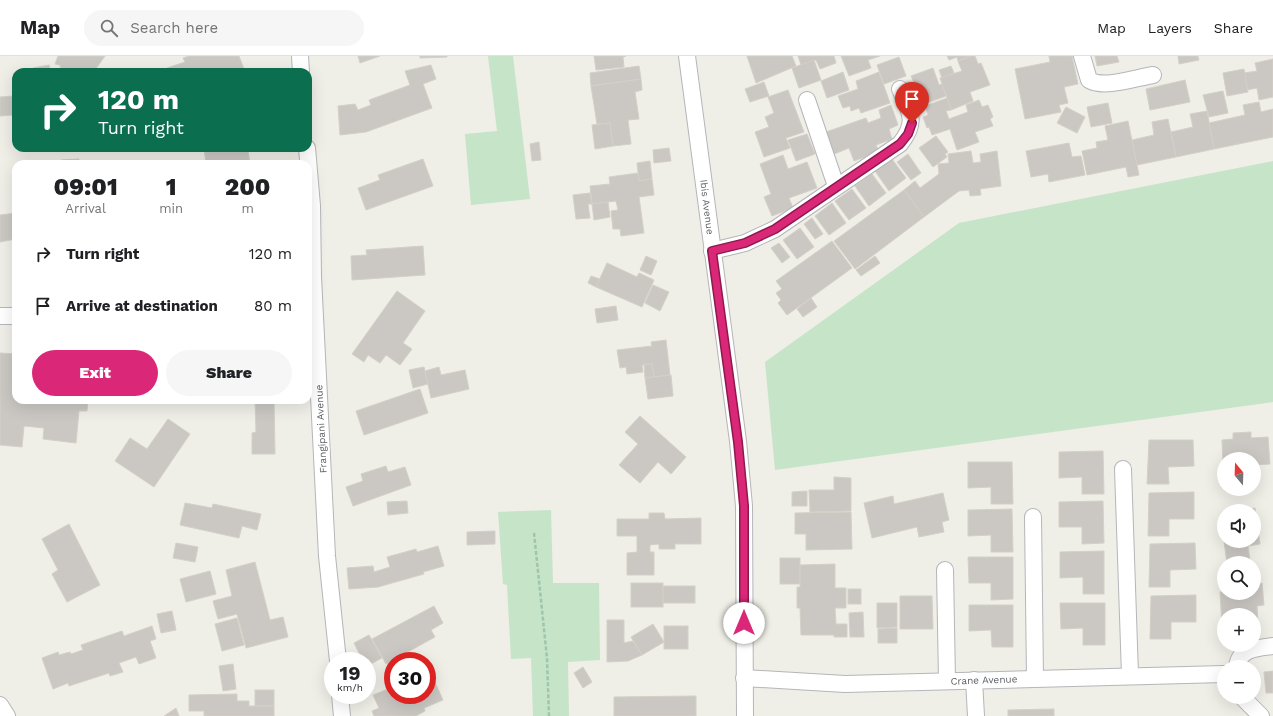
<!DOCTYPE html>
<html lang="en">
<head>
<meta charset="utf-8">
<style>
  :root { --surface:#fff; --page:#f6f6f6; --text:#202124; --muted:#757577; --line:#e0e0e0; --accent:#db2777 }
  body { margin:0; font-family:"Work Sans",sans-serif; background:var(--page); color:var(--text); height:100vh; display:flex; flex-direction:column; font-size:15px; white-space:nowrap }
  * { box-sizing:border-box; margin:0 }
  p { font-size:13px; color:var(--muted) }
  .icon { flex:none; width:22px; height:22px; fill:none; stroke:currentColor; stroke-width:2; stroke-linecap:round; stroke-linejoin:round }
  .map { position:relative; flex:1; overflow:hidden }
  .side { position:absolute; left:12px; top:104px; width:300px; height:244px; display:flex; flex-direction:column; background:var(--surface); border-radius:12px; box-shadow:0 4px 16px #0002 }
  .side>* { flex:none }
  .top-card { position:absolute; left:12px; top:12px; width:300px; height:84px; border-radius:12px; box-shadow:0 4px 16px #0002; background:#0b6e4f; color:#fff; overflow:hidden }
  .needle { width:26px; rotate:341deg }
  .controls { position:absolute; left:1217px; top:396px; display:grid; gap:8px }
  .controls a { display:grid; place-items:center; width:44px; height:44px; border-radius:50%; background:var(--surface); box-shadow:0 4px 16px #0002; font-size:20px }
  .speed { position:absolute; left:324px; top:596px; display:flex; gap:8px; font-size:20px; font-weight:700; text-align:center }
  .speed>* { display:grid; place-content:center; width:52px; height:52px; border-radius:50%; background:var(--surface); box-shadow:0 4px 16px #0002; line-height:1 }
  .speed small { font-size:10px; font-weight:400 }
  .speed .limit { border:6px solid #d22; background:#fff; color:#111 }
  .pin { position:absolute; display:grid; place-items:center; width:34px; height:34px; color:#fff; margin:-41px -17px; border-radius:50% 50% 50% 0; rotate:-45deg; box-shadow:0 0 4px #0007 }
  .pin .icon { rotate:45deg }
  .me { position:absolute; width:44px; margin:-22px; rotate:0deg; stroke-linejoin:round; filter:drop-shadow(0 0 3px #0008) }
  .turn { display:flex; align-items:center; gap:14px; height:84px; padding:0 20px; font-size:18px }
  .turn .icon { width:52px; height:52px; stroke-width:2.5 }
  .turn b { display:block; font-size:28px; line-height:34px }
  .eta { display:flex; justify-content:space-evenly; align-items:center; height:68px; text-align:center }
  .eta b { font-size:24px; font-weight:800; line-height:28px }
  .cta { display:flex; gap:8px; margin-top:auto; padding:8px 20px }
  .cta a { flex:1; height:46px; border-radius:24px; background:var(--accent); color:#fff; font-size:16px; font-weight:800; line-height:46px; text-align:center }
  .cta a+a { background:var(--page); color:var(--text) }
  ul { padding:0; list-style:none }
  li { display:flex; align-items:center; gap:12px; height:52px; padding:0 20px }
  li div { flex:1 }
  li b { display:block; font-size:15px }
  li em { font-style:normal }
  header { display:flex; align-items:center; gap:24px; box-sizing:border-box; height:56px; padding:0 20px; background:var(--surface); border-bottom:1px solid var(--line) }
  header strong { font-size:19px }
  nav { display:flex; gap:22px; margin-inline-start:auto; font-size:14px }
  .search { width:280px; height:36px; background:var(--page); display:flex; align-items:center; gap:10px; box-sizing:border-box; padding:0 14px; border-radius:22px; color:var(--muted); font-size:15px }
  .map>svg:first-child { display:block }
</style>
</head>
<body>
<header>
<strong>Map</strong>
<div class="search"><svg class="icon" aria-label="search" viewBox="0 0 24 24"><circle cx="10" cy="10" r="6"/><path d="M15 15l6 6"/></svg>Search here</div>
<nav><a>Map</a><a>Layers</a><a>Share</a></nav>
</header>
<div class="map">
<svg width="1273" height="660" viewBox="0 0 1273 660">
  <rect width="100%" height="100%" fill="#efeee7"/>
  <!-- green -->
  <g fill="#c6e4c8">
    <polygon points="488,0 513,0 530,143 471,149 465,78 497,75"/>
    <polygon points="1273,105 1273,346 775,414 765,306 959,167"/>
    <polygon points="551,454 553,527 599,527 600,604 568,606 569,660 533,660 531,602 511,603 507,529 503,528 498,456"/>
  </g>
  <!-- building -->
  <g fill="#cbc8c4" stroke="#d4d0c6">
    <polygon points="58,0 105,0 95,14 96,16 61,16 60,9 55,8"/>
    <polygon points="189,0 239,0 245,16 169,16 167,12 185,6 183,2"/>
    <polygon points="358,0 380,0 360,7"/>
    <polygon points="420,0 447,0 447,1 420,2"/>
    <polygon points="594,0 626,0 623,1 624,11 596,14"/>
    <polygon points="747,0 792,0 796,10 756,27"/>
    <polygon points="798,0 834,0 836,7 820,13 816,4 801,9"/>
    <polygon points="841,0 880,0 868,4 871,12 849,20"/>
    <polygon points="947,0 972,0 958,5 957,1 949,4"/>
    <polygon points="972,0 975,0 978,8 981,7 990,29 970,36 973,45 951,54 940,22 962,15 958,5"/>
    <polygon points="1049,0 1072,0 1078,28 1064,31 1068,47 1059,49 1061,56 1025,63 1015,13 1050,6"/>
    <polygon points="1095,0 1117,0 1119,6 1097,10"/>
    <polygon points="1178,0 1198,0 1199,4 1179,8"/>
    <polygon points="899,1 906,20 884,28 877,9"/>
    <polygon points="1273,3 1273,41 1259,44 1257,32 1247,34 1244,17 1257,15 1255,7"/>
    <polygon points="814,4 821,24 799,32 792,12"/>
    <polygon points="49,9 51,16 34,16 33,12"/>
    <polygon points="431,9 436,23 423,28 432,52 366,76 340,79 338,50 355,48 358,54 371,49 369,44 410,29 405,15"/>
    <polygon points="639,10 641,23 591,30 590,17"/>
    <polygon points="951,10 954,17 942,22 939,14"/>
    <polygon points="933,12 939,29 942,28 946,40 924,48 911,20"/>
    <polygon points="1244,13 1248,36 1227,40 1223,17"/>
    <polygon points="843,16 849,34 827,42 821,25"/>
    <polygon points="879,16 890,47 861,57 859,52 851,55 850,50 843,52 838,40 858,33 856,25"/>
    <polygon points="641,23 642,34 635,36 639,63 628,64 631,88 613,90 610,67 597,68 591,30"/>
    <polygon points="1185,24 1190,46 1150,54 1146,33"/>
    <polygon points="764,26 769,40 750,46 745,33"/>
    <polygon points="788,34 804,76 786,82 790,92 764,101 755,76 769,71 765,61 774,57 768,41"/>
    <polygon points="1223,35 1228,57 1209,61 1203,39"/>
    <polygon points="13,40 14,59 0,60 0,41"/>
    <polygon points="947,42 951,54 946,55 949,63 968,56 966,49 979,44 982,51 988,49 993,61 990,63 993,70 975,76 979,86 957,94 950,73 932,79 929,71 927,72 923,61 928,59 925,50"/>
    <polygon points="1259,46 1261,56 1273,53 1273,81 1214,93 1209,67 1245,59 1243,49"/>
    <polygon points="1108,47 1112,67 1091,71 1087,51"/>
    <polygon points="891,49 898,69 889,73 892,83 876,89 879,96 854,105 849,92 834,98 826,76 866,62 868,67 881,62 879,54"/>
    <polygon points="1066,51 1085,61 1077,77 1057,67"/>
    <polygon points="1207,55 1214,93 1176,101 1171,76 1193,71 1190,58"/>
    <polygon points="1168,63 1176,101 1137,109 1132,84 1154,79 1152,66"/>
    <polygon points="1128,65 1139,119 1128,121 1126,111 1087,119 1082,95 1097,92 1096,86 1108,84 1105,70"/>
    <polygon points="610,67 613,90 595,93 592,69"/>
    <polygon points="807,78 815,98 796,105 788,84"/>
    <polygon points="936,80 948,96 945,98 947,101 933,111 919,92"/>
    <polygon points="539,86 541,104 532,105 530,88"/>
    <polygon points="1069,87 1072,101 1081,100 1085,119 1049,126 1048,118 1031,121 1026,95"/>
    <polygon points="204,92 264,92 265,93 248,94 250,108 206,108"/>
    <polygon points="669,92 671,105 654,107 653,94"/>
    <polygon points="971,95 973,107 981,106 980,98 997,95 1001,130 980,133 981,139 970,140 969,134 959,135 924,161 904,134 915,125 920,132 939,118 938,108 949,107 948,98"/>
    <polygon points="908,98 921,117 911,124 897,106"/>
    <polygon points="783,99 788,113 807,106 817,132 789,142 793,152 772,160 764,141 771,138 760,108"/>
    <polygon points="79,103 78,108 60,108 61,104"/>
    <polygon points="423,103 433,130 366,154 358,132 380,124 378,119"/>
    <polygon points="892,103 906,122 889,135 875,115"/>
    <polygon points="650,105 652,123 639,125 637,107"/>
    <polygon points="638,117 639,125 652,123 654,139 639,141 644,177 621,180 620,173 613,173 611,155 618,154 616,145 592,148 590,130 610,128 609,121"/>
    <polygon points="872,118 886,137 869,150 855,130"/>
    <polygon points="852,133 866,152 849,164 835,145"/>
    <polygon points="904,134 924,161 855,213 834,185"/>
    <polygon points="590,137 592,148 588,148 590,162 576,163 573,139"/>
    <polygon points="608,146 610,161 594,164 592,148"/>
    <polygon points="832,147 846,167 829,179 815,160"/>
    <polygon points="16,157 16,183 0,186 0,159"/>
    <polygon points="812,162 823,178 815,183 804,168"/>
    <polygon points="800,172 814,191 797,203 783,184"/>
    <polygon points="832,185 852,212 787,259 778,247 781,244 776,237 782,233 776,225"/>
    <polygon points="779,187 790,201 782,207 771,192"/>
    <polygon points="423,190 425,219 352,224 351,200 367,199 366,194"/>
    <polygon points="646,200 657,205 651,219 640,214"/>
    <polygon points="875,200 880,207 861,220 856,214"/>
    <polygon points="607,207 637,221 639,217 654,224 642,251 596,231"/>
    <polygon points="591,220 600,223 596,231 588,227"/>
    <polygon points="653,229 669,236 660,255 645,247"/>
    <polygon points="397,235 425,255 403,287 412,293 400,309 386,299 380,307 368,299 364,306 352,298"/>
    <polygon points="811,242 817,251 803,261 797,253"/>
    <polygon points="616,250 618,264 597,267 595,253"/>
    <polygon points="666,284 670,319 654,321 652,308 642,309 643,316 627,318 626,311 620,312 617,294 652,290 651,286"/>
    <polygon points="0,297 16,298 16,344 88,344 87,355 79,355 76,387 43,383 44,372 24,370 22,391 0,389"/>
    <polygon points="644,308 652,308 654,321 645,322"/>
    <polygon points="424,311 428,328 413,332 409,314"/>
    <polygon points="439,311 441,319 465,314 469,333 431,342 425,315"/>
    <polygon points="671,319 673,340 648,343 645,322"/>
    <polygon points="420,333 428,357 364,379 356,355"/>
    <polygon points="255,344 274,344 275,398 252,398 252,377 256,376"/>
    <polygon points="640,360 686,401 671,418 658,406 640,427 619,409 638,388 625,376"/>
    <polygon points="168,363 190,378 154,431 115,405 130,382 147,393"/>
    <polygon points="1251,376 1251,382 1268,381 1270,408 1254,409 1254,403 1224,403 1223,411 1222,384 1233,383 1233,377"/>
    <polygon points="1149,384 1193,384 1194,410 1168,411 1169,428 1147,428"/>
    <polygon points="1103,395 1104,438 1082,438 1082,421 1059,422 1059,396"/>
    <polygon points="968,406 1012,406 1013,448 991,448 991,431 968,432"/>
    <polygon points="386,410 388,416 405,411 411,429 353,450 346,431 363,425 361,418"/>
    <polygon points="834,421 851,422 851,455 810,456 809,434 834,434"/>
    <polygon points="807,435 807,450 792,450 792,436"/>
    <polygon points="1194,436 1194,463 1169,463 1169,480 1148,480 1149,437"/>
    <polygon points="943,437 949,464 942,466 944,476 919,481 917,471 872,482 864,447 893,440 894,448"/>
    <polygon points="407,445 408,457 388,459 387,446"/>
    <polygon points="1103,445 1104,487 1082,488 1082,471 1059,471 1059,446"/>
    <polygon points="185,447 212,452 213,448 261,458 257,474 242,470 239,482 180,469"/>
    <polygon points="1255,452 1260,488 1248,490 1250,505 1227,507 1223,479 1224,485 1254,485 1254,455 1238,455"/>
    <polygon points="1012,453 1013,496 991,496 991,479 968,480 968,454"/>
    <polygon points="851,456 852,493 806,494 806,478 795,478 795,457"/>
    <polygon points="649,457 664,457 665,463 701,462 701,488 675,488 675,493 659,493 659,488 650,489 650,496 654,496 654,519 627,519 627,497 637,496 637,480 617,480 617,463 649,463"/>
    <polygon points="69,468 100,529 67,546 52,518 58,514 42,483"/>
    <polygon points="495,475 495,488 467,489 467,476"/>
    <polygon points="176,487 198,491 195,506 173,502"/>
    <polygon points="1195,487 1196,513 1170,514 1170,531 1149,531 1150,488"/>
    <polygon points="438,490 444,510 423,516 424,518 378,531 349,533 347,512 373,510 374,516 390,511 387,501 416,493 417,496"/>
    <polygon points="1104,495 1104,538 1083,538 1083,521 1060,522 1060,496"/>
    <polygon points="968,501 1013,501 1013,543 991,544 991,527 969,527"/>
    <rect x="780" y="502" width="20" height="26"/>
    <polygon points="255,506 270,564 283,561 288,581 246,592 237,558 218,563 213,545 232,540 226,514"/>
    <polygon points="835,508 835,532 846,532 846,552 835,552 836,568 847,568 847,581 834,581 834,579 801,579 800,552 797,552 797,531 800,531 800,509"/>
    <polygon points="210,515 216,538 186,546 180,523"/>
    <polygon points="1254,524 1256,524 1256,528 1262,527 1264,549 1257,550 1258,567 1254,567 1254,559 1224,559 1224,569 1222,569 1220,536 1254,537"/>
    <rect x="631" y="527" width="32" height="24"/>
    <rect x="663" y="530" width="32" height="17"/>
    <rect x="848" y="533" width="13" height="15"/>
    <polygon points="1196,539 1196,566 1171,566 1171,583 1150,583 1151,540"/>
    <polygon points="900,540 932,540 933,573 900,573"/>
    <polygon points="877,547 897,547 897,571 877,572"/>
    <polygon points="1060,547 1105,547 1105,589 1083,589 1083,572 1061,573"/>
    <polygon points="969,549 1013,549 1013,591 992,591 991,574 969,575"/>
    <polygon points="434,550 443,567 431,574 435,581 386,608 372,583"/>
    <polygon points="172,555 176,574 161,577 157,558"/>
    <polygon points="863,556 864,581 850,581 849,557"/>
    <polygon points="237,562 244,589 222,595 215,568"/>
    <polygon points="607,564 624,564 624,587 633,585 642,599 628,605 607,606"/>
    <polygon points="653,568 664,586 642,599 631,581"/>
    <polygon points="152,570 156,583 150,585 156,602 139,608 136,601 119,607 123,616 110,620 109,617 69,630 68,627 53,633 42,602 58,596 59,599 70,596 71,598 83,594 81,589 122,575 124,580"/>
    <rect x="664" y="570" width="24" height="23"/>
    <polygon points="897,572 897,587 878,587 878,573"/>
    <polygon points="369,579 382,602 367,610 367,605 363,605 354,587"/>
    <polygon points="233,608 236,633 223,635 219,610"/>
    <polygon points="583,611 592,626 583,632 574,617"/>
    <polygon points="1273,615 1273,637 1266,637 1264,616"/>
    <polygon points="433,622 443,644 424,652 425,655 416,660 374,660 372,655 379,652 373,639 393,631 393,639 427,639 427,625"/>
    <rect x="255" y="634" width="19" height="16"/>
    <polygon points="237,638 237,645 249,645 249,650 274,650 274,660 204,660 204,655 189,655 189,639"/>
    <polygon points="696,640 696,660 614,660 614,641"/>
    <polygon points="176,652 179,660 164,660"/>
    <polygon points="1054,653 1054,660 1008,660 1008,654"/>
  </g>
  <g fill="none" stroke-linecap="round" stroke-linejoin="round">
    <!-- street casing -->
    <g stroke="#b4b6ba" stroke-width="18">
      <g id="street">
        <polyline points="300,0 301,16"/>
        <polyline points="687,0 738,385 744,450 745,660"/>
        <path d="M1082,0L1089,24C1104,33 1135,22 1153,19"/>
        <polyline points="807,44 836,130"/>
        <polyline points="307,92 312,150 313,221 327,500 338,605"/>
        <path d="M712,195L745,187L775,173L900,88C918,66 910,56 900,33"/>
        <polyline points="0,260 16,260"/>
        <polyline points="1123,413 1130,619"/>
        <polyline points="1033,461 1035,622"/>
        <polyline points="945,514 947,625"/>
        <path d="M1237,611C1239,592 1258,592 1273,590"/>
        <polyline points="744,622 845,628 1224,618"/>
        <polyline points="974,624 976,660"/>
        <polyline points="340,639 342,660"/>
        <polyline points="1242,641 1261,660"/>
        <polyline points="0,649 7,660"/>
      </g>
    </g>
    <!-- path -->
    <polyline stroke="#9fc5ad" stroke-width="2.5" stroke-dasharray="4 2" stroke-linecap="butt" points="534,477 547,602 549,660"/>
    <!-- street -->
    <use href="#street" stroke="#fff" stroke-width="16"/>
  </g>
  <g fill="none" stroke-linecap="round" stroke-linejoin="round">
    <!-- route casing -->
    <g stroke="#8e194d" stroke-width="10">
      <polyline id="route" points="744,567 744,450 738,386 712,195 745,187 775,173 900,88 908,78 912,67"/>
    </g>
    <!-- route -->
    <use href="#route" stroke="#db2777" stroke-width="7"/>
  </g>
  <g text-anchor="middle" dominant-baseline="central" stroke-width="4" stroke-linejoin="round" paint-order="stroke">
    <!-- street labels -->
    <g font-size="10" fill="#5e6166" stroke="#fff">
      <text transform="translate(707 151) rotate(83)">Ibis Avenue</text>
      <text transform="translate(321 373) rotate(-93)">Frangipani Avenue</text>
      <text transform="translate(984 624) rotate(-2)">Crane Avenue</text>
    </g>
  </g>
</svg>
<div class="controls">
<a><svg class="needle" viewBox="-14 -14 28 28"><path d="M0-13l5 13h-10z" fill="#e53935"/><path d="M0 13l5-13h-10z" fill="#757577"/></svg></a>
<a><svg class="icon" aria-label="sound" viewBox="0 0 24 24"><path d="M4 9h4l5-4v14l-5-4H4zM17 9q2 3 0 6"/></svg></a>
<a><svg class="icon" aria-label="search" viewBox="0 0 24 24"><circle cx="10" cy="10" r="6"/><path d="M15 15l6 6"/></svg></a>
<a>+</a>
<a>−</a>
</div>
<div class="speed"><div>19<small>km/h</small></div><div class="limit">30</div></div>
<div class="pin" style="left:912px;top:67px;background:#d93025"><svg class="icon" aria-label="arrive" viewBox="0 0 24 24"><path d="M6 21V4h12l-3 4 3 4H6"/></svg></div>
<svg class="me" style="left:744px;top:567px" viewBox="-20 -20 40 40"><circle r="19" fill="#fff"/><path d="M0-13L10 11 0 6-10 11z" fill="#db2777"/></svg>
<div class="top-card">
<div class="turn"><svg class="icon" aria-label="right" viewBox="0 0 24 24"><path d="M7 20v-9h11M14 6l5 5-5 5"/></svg><div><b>120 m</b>Turn right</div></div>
</div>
<section class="side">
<div class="eta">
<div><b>09:01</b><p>Arrival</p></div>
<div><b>1</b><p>min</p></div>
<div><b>200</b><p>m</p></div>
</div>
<ul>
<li><svg class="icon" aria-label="right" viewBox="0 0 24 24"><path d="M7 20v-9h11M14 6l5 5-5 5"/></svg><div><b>Turn right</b></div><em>120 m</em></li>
<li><svg class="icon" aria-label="arrive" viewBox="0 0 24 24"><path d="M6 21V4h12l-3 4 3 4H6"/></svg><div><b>Arrive at destination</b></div><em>80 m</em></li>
</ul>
<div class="cta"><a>Exit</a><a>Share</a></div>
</section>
</div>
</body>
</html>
